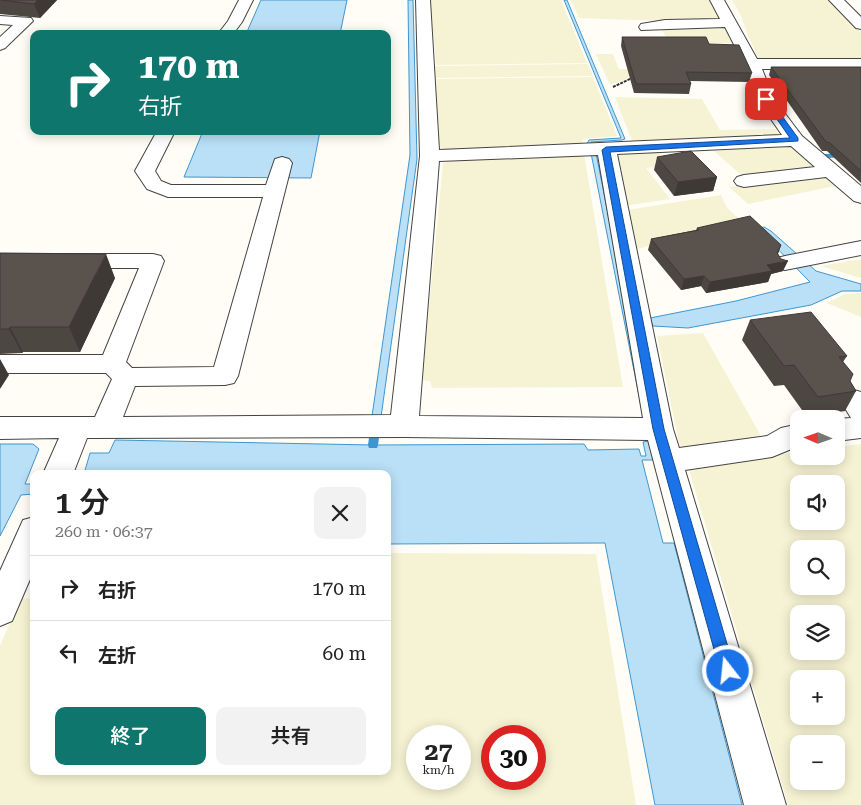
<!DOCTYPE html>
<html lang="ja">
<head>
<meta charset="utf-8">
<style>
  :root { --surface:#fff; --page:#f2f2f2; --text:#222; --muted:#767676; --line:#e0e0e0; --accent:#0f766e }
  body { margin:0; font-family:"Roboto Serif","Noto Sans JP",serif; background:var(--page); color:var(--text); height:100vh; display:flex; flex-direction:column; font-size:19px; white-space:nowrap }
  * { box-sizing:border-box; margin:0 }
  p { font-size:16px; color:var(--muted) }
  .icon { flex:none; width:28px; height:28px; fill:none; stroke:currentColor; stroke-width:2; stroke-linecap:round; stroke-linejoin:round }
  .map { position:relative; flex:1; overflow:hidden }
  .panel { position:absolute; left:30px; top:470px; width:361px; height:305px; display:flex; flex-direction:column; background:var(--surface); border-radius:10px; box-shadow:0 2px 12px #0003 }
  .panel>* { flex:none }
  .banner { position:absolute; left:30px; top:30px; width:361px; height:105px; border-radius:10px; box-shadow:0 2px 12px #0003; background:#0f766e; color:#fff; overflow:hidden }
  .needle { width:32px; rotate:272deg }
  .fabs { position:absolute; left:790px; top:410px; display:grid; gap:10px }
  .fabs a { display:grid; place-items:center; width:55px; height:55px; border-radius:10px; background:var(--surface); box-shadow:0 2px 12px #0003; font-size:25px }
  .speed { position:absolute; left:406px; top:725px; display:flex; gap:10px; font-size:25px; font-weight:700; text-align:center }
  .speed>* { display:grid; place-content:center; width:65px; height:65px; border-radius:50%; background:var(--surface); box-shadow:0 2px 12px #0003; line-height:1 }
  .speed small { font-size:12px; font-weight:400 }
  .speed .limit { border:8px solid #d22; background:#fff; color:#111 }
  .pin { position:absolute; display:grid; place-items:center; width:42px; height:42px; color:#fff; margin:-21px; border-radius:10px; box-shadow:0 2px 8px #0006 }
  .me { position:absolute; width:55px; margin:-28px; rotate:344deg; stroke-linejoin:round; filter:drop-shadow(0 0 4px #0008) }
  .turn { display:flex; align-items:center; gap:18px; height:105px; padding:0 25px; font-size:22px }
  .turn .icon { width:65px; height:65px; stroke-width:2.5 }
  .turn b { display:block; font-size:35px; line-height:42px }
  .round { display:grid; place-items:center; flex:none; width:52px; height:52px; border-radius:10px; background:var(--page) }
  .overview { display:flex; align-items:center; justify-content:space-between; height:85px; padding:0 25px }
  h1 { font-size:30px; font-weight:600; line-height:38px }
  .primary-button { display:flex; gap:10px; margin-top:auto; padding:10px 25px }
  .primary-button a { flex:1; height:58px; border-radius:10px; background:var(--accent); color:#fff; font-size:20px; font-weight:600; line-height:58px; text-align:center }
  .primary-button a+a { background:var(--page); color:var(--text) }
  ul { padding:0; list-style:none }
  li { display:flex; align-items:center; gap:15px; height:65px; padding:0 25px; border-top:1px solid var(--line) }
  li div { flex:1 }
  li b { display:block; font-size:19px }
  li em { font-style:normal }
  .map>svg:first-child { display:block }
</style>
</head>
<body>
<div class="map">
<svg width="861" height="805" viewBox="0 0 861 805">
  <rect width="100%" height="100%" fill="#fffdf5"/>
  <!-- farmland -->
  <g fill="#f6f3d4" fill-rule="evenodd">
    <polygon points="430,0 561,0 587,63 436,65"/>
    <polygon points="571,0 710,0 720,21 660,21 579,18"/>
    <polygon points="732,0 830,0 861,32 861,60 764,60 759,59 748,36 741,16"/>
    <polygon points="724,25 734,43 671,44 659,26"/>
    <polygon points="596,54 613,54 619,69 632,69 627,79 610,85"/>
    <polygon points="588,64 593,76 435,78 434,66"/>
    <polygon points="593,77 617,136 583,139 582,144 447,150 438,147 436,79"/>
    <polygon points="615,97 702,99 720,130 776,129 780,135 775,138 633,144"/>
    <polygon points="790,146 814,166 742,176 714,151"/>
    <polygon points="659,151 667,166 646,168 670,199 624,206 613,156"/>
    <polygon points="584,154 623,387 432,388 430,381 422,380 443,163 455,159"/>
    <polygon points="823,176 835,186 748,204 729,187"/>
    <polygon points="721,195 727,208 744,223 637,249 627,210"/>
    <polygon points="861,259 861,278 821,266"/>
    <polygon points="861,293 861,317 827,303 845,294"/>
    <polygon points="703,333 761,436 754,442 683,449 679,443 657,336"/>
    <path d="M861,444V805H788L688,466L799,452V456H836V447ZM799,484H836V521H799ZM799,549H836V586H799ZM799,614H836V651H799ZM799,679H836V716H799ZM799,744H836V781H799Z"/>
    <path d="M388,553L596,554L636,805H0V646L20,598L34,599V771H388ZM418,736H460V779H418ZM492,736H535V779H492Z"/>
  </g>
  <!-- water -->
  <g fill="#b9e0f7" stroke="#3f96cf">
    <polygon points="261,0 347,0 340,34 246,34"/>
    <polygon points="408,0 413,0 417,159 381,417 372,416 410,155"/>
    <polygon points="564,0 567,0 625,139 622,140 591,142 591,144 587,144 589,140 621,138"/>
    <polygon points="203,131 320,131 311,178 184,177"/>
    <polygon points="591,153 596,153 629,320 643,416"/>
    <polygon points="764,227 771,231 816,271 861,284 861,291 842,291 811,305 688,328 653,326 650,318 736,301 810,282 761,232 760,228"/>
    <polygon points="115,440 373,445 584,444 588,450 639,449 641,456 646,456 643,442 649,441 653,460 642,460 663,543 674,543 742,805 655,805 605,543 388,544 388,474 84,474 90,453 109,453"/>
    <polygon points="0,444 33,444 39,449 25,484 34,484 34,494 21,495 0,536"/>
  </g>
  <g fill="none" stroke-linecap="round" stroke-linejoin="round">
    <!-- stream -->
    <g fill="#3f96cf" fill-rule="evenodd">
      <polygon points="861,153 861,157 824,158 821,156 824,154"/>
      <polygon points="376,419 380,420 381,423 378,445 377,448 369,448 368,445 371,423 372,420"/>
    </g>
    <!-- minor casing -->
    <g stroke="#444" stroke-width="2">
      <g id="minor">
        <polygon points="239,0 253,0 242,22 233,34 218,34 228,21"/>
        <path d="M416,0H430L439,150L782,135L757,99L744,64L725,27L641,30L639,27L641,24L665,20L720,19L710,0H724L757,59H861V69H762L774,99L802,136L861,186V203L854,201L826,177L744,187L737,185L734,181L737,177L744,175L815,167L791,146L617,154L673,429L679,448L767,436L781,428L799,424V446L772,457L685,470L786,805H744L648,440L404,437L87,438L73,474H43L59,438L0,439V417H95L112,379L106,373H0V355H103L139,268H0V254H153L161,256L164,261L126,362L132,368L214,367L263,197H168L147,189L135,171L157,131H175L155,171L161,181L171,185H266L275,159L282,157L289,159L292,163L238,376L234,383L225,385L135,386L123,417L391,415L420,156ZM598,155L643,418L419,416L439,161Z"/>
        <polygon points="829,0 844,0 861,17 861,29 856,28"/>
        <polygon points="0,16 31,18 33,21 5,48 0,50 0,37 13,25 0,24"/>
        <polygon points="861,241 861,255 785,270 777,268 774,263 777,258 785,256"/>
        <polygon points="854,390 861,392 861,438 836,441 836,419 851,418 840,400 844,393"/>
        <polygon points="34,517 34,570 12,621 0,626 0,571 23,520"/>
      </g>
    </g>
    <!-- path -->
    <polyline stroke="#333" stroke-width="2" stroke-dasharray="3 1" stroke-linecap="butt" points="613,87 632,78"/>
    <!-- minor -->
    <use href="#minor" fill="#fff" fill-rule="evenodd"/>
  </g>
  <!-- wall -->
  <g fill="#4d4742">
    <polygon points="0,0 57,0 40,18 0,14"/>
    <polygon points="622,37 709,44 752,73 749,82 690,81 691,84 689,94 634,93 621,46"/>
    <polygon points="771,67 861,67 861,183 827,151 822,151 769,75"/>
    <polygon points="657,157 717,177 713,191 674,196 654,170"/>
    <polygon points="697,228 781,245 778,254 783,271 771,274 768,282 706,293 701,286 681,290 648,250 651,239 696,230"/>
    <polygon points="0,253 115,278 80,352 23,352 22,353 0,354"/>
    <polygon points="750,320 847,356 843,362 850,381 856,391 845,411 807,417 784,385 774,386 742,340"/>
  </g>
  <!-- shaded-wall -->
  <g fill="#3f3936">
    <polygon points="38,0 57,0 40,18 34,4"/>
    <polygon points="717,177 713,191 674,196 678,182"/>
    <polygon points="781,245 777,256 773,264 788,261 783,271 771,274 768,282 706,293 710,282 767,265 777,253"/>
    <polygon points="106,254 115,278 80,352 69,327"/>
    <polygon points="704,276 701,286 681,290 684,279"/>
    <polygon points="10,327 23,352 22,353 9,329"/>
    <polygon points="0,359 9,375 0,389"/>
  </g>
  <!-- building -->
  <g fill="#5a524d" stroke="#3f3936">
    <polygon points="1,0 38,0 34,4"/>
    <polygon points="622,37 706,37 709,44 739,45 752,73 686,72 691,84 636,84"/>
    <polygon points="771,67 861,67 861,171 830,143 826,142"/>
    <polygon points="691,151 717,177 678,182 657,157"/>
    <polygon points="750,216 781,245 777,253 781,259 788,261 767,265 772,271 710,282 704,276 684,279 651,239 699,230 697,228"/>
    <polygon points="0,253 106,254 69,327 10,327 9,329 0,329"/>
    <polygon points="811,312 847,356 839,357 853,374 850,381 856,391 818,397 794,365 784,366 750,320"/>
  </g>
  <!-- route -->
  <polygon fill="#1a73e8" stroke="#114b97" points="766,97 769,98 798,138 798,141 610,152 664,429 735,671 733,676 728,679 722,676 720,671 653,429 602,150 606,147 790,138 763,99"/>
</svg>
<div class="fabs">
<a><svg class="needle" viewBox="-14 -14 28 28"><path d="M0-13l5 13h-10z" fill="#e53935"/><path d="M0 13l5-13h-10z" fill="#767676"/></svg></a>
<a><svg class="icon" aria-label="sound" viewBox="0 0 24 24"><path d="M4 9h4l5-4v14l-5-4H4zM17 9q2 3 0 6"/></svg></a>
<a><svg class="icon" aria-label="search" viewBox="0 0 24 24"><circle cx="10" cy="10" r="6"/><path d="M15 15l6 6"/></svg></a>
<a><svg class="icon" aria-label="layers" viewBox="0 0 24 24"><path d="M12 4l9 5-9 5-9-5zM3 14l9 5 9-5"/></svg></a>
<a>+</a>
<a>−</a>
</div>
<div class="speed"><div>27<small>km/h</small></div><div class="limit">30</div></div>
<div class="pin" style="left:766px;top:99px;background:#d93025"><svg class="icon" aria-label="arrive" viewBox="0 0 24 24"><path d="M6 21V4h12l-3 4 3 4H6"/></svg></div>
<svg class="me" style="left:728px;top:671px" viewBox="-20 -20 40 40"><circle r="17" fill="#1a73e8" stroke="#fff" stroke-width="3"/><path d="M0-11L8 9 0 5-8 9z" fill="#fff"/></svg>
<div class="banner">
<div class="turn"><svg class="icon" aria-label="right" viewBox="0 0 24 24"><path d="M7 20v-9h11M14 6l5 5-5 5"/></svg><div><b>170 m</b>右折</div></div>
</div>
<section class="panel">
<div class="overview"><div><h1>1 分</h1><p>260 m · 06:37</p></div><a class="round"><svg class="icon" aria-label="close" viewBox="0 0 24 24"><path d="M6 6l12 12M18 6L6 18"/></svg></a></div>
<ul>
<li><svg class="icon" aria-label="right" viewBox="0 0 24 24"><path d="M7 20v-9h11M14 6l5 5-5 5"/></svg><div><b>右折</b></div><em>170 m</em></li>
<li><svg class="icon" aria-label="left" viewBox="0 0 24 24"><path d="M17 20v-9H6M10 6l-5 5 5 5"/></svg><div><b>左折</b></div><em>60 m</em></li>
</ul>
<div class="primary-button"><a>終了</a><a>共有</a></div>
</section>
</div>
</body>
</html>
